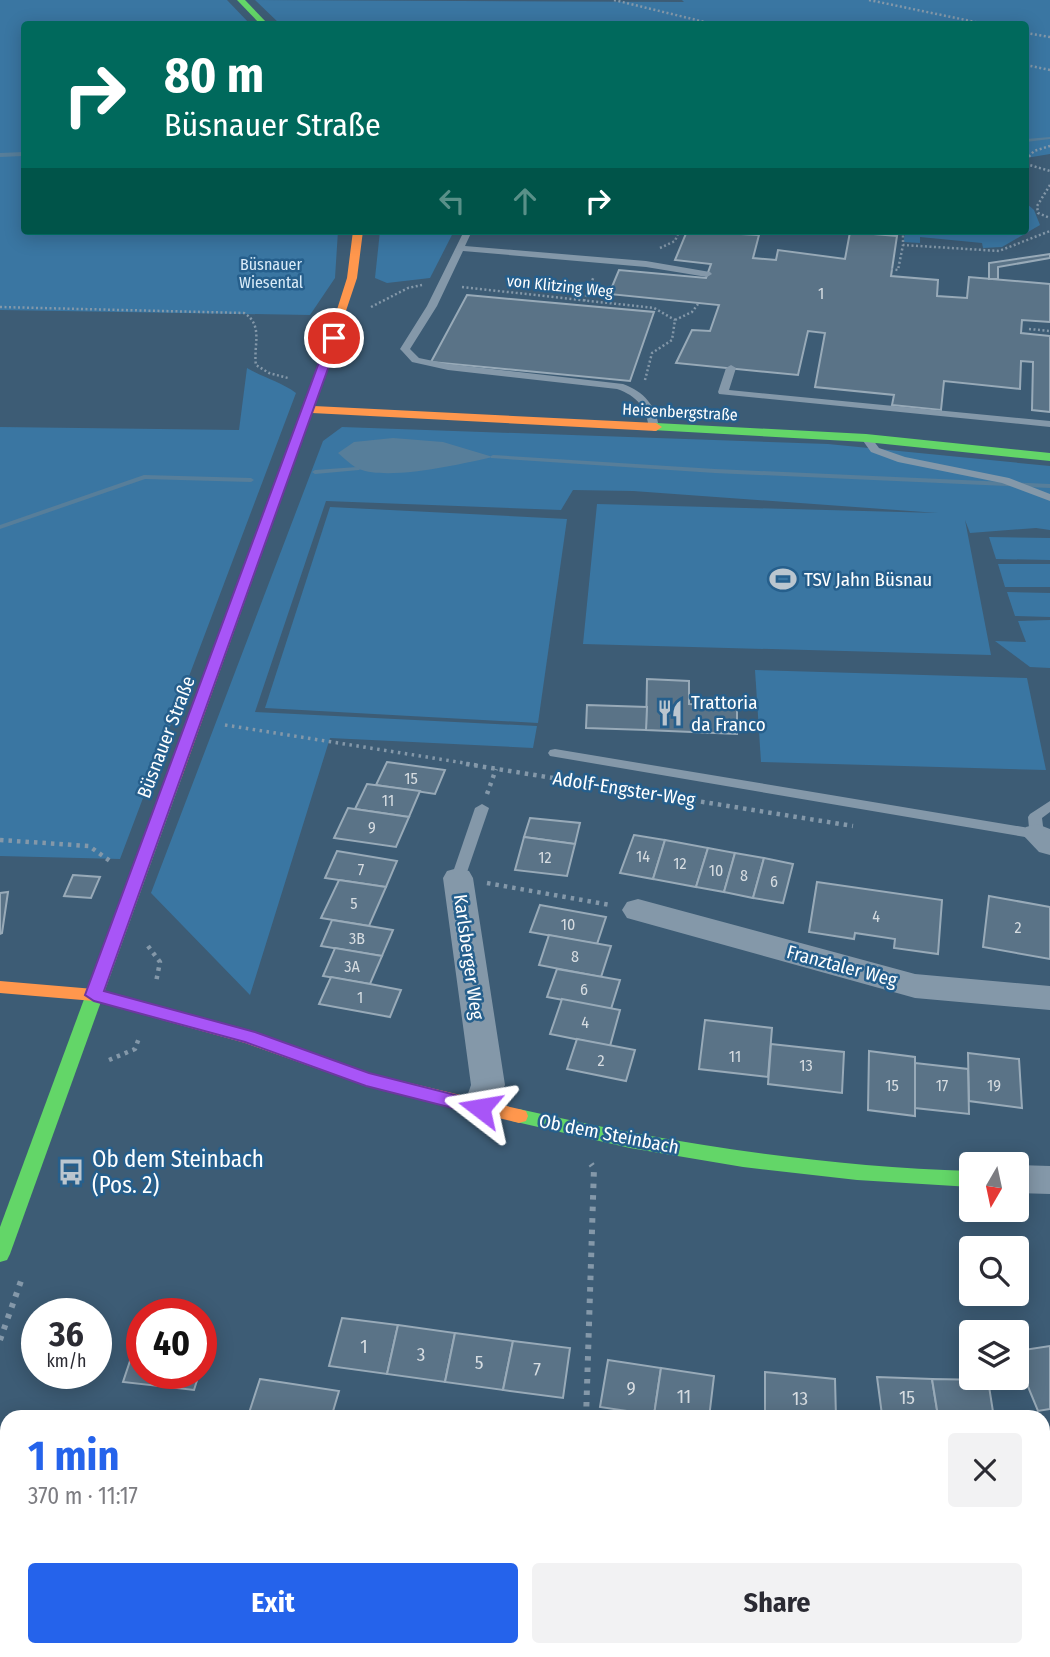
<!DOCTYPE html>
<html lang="en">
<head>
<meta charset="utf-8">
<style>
  :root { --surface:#fff; --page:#f2f2f3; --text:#2b2b33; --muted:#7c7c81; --accent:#2563eb }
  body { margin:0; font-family:"Fira Sans Condensed",sans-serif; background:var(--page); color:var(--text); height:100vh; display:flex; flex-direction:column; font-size:26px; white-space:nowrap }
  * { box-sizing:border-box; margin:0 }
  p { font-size:23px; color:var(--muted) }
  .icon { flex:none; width:38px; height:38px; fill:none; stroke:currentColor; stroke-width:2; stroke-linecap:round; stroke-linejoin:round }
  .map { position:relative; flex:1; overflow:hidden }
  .panel { position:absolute; left:0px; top:1410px; width:1050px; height:247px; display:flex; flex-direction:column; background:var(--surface); border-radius:21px 21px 0 0; box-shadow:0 4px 18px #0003 }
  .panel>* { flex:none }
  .top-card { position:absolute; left:21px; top:21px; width:1008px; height:214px; border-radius:7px; box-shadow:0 4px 18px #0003; background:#00695c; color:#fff; overflow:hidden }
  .needle { width:46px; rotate:189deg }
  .buttons { position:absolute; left:959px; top:1152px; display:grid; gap:14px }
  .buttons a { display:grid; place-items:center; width:70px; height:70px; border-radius:7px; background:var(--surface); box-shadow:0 4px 18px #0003; font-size:35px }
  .speed { position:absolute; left:21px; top:1298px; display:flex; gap:14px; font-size:35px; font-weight:700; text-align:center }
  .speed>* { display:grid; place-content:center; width:91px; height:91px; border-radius:50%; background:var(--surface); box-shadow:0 4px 18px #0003; line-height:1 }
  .speed small { font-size:18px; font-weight:400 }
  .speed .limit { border:10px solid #d22; background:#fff; color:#111 }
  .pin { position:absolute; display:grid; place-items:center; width:60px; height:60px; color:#fff; margin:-30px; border:4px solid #fff; border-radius:50%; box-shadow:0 2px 7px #0007 }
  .me { position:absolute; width:77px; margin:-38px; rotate:284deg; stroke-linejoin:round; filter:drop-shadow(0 0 5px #0008) }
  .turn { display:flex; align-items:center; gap:24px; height:147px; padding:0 28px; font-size:32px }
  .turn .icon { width:91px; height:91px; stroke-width:2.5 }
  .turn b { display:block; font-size:49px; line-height:60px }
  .lanes { display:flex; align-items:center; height:66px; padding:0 28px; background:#0003; justify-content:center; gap:35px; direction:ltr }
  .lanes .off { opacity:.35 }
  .round { display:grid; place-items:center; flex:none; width:74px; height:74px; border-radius:7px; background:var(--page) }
  .overview { display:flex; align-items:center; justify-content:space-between; height:119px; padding:0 28px }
  h1 { font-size:42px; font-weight:700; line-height:52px; color:var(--accent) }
  .action { display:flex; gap:14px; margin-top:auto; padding:14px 28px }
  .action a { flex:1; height:80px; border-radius:7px; background:var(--accent); color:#fff; font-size:28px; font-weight:700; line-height:80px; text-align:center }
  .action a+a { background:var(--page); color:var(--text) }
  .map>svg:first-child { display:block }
</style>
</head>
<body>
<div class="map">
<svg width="1050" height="1657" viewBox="0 0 1050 1657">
  <rect width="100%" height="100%" fill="#3d5c75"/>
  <!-- green -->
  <g fill="#3a76a2">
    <polygon points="0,0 227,0 250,24 24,24 24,231 338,231 335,278 310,315 0,310"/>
    <polygon points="255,0 684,2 682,0 1050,0 1050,154 1026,158 1026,24 280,24"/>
    <polygon points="1026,203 1034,210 1040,225 1002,247 983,248 982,243 920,237 920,243 903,242 906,231 1026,231"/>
    <polygon points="380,231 454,231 430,278 387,283 375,278"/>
    <path d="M247,368C264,378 281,382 296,393L120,859L0,856V427L239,430Z"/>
    <polygon points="342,427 828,444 1050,466 1050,530 1036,528 970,533 965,520 991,655 583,644 597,504 938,513 633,491 573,490 561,510 326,501 255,712 537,726 533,748 330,738 250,995 151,893 323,441"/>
    <polygon points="330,507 567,519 538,723 265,708"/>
    <polygon points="989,537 1050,538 1050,560 996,559"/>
    <polygon points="998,564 1050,564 1050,587 1005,587"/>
    <polygon points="1007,592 1050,593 1050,617 1015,616"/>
    <polygon points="1050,620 1050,668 1030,667 995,641 1026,642 1018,621"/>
    <polygon points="755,670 1027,678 1046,770 761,762"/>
  </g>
  <!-- water -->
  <path fill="#577e9a" d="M393,438L443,442L493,457C461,464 389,481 359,469C352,466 344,458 338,453L354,442Z"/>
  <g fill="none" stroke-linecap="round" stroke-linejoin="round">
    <!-- stream -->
    <g fill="#577e9a" fill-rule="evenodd">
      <polygon points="1050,137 1050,139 1026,142 1026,139"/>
      <polygon points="24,152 24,156 0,157 0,153"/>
      <polygon points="493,455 715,469 1050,484 1050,488 715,473 491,458 491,456"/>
      <polygon points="357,467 360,469 359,470 315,474 312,472 315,470"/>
      <polygon points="144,475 251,478 254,480 251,482 145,479 0,529 0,525"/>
    </g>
  </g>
  <!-- building -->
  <g fill="#5a7387" stroke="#98aab8" stroke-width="2">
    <polygon points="687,231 759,235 753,258 776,260 778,250 845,259 850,232 897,236 891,276 938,280 937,296 967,298 969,277 1050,284 1050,322 1022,320 1021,333 1050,336 1050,412 1032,410 1033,362 1021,361 1020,389 944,381 941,410 892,405 894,395 815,387 825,333 808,331 798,375 676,363 692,330 710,331 719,305 609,294 619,270 706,278 711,264 675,260"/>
    <polygon points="1050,254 1050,258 998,267 998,279 989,279 989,263"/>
    <polygon points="467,295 654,312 630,381 431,362"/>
    <polygon points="647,679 689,681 689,704 737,706 737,734 646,730"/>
    <polygon points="587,705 647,707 646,730 586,728"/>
    <polygon points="387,762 445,770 435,794 376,785"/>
    <polygon points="367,784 420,791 409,817 355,809"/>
    <polygon points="348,808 409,817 396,847 334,838"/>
    <polygon points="530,818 580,823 575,844 524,837"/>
    <polygon points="634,835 665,840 653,879 620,873"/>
    <polygon points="524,837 575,844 567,876 515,870"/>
    <polygon points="665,840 708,848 696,887 653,879"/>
    <polygon points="708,848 735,853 724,892 696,887"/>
    <polygon points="337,851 397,861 386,887 325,878"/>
    <polygon points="735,853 764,858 753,898 724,892"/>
    <polygon points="764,858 793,864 783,903 753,898"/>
    <polygon points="73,875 100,877 91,898 64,896"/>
    <polygon points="339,880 386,887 369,926 321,918"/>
    <polygon points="817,882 942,900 938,954 894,948 895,939 855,933 854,939 809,932"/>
    <polygon points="8,892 2,933 0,934 0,893"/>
    <polygon points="989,896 1050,907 1050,959 983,947"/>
    <polygon points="540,905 606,917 597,944 530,932"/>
    <polygon points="332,920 369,926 393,930 382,956 321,946"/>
    <polygon points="549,935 611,946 601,977 539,965"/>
    <polygon points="335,948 382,956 370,984 323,976"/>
    <polygon points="557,969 620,980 611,1009 547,997"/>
    <polygon points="331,977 370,984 401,990 390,1017 319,1004"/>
    <polygon points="562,999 620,1010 610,1046 550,1034"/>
    <polygon points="705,1020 772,1028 768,1077 699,1069"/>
    <polygon points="577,1039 635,1050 626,1081 567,1069"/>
    <polygon points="771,1044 844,1052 842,1093 768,1084"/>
    <polygon points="869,1051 915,1057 915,1116 868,1110"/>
    <polygon points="968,1053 1019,1059 1022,1108 969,1101"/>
    <polygon points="915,1063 968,1069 969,1114 915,1108"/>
    <polygon points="342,1318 398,1325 387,1374 329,1366"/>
    <polygon points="398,1325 455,1333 445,1382 387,1374"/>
    <polygon points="455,1333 513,1341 503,1390 445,1382"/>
    <polygon points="513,1341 570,1348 563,1398 503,1390"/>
    <polygon points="1050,1346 1050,1409 1038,1411 1017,1360 1017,1351"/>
    <polygon points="133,1352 142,1353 142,1374 199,1374 194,1390 123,1382"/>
    <polygon points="608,1360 661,1368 654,1415 600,1407"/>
    <polygon points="661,1368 714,1376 709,1418 654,1415"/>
    <polygon points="765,1372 835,1379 836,1418 765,1418"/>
    <polygon points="877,1377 932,1379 938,1416 882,1415"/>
    <polygon points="260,1379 339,1391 331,1418 276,1418 249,1413"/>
    <polygon points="932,1379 988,1380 994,1418 938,1416"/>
    <polygon points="1050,1546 1050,1611 1049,1612 1043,1587 1043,1547"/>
    <polygon points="199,1650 303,1650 301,1657 197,1657"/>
    <rect x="884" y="1650" width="46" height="7"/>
  </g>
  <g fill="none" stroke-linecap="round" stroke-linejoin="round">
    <!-- path-far3 -->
    <g stroke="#8498a9" stroke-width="2.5" stroke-dasharray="2 2.5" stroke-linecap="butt">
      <polyline points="614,0 713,24"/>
      <polyline points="869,0 985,24"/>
      <polyline points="1026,33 1050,37"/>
      <polyline points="1026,65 1050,70"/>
      <polyline points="1026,160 1034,151 1050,146"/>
      <polyline points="1026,164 1050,171"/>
      <polyline points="1050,185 1037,206 1038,213 1050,218"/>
      <polyline points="903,231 903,245 999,251 1050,231"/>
      <polyline points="660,248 675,241 679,231"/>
      <polyline points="891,269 898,270 903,245"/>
      <polyline points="462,287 654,308 675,320"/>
      <polyline points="584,301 594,276"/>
      <path d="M0,307L244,313C264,325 253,346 256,365L269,373L288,378"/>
      <polyline points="371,307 408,288 422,285"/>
      <polyline points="1029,329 1050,331"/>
      <polyline points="645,380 652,353 672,340 675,320 692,312 698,304"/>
    </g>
    <!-- path-far2 -->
    <polyline stroke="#8498a9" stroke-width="3.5" stroke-dasharray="2.5 4.5" stroke-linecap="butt" points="225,725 477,765"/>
    <!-- path-far1 -->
    <g stroke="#8498a9" stroke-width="4.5" stroke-dasharray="3.5 5" stroke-linecap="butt">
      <polyline points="466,764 853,826"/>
      <polyline points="487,794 496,769"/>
      <polyline points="0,840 89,846 110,861"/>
      <polyline points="487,883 610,905"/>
      <polyline points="148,946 160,962 156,982"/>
      <polyline points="109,1060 135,1049 139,1038"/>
    </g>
    <!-- path -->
    <g stroke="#8498a9" stroke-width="6" stroke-dasharray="4.5 7" stroke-linecap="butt">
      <polyline points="0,1340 21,1281"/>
      <polyline points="586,1418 594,1168 591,1164"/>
      <polyline points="0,1554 7,1555"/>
    </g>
    <!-- lane -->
    <g fill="#8498a9" fill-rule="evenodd">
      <path d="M464,231H472L465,246L646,261L710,272L712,274L707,277L646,267L463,251L437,306L410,349L419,358L448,364L623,384C644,392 656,405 659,428L658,430L654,431L649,428C646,407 637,396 617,389L448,370L412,362L402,351L400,349L427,306Z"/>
      <polygon points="731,365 736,368 729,390 1050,421 1050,427 719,394 718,392 726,368"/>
      <polygon points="866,435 870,436 879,448 905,457 1009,478 1050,494 1050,501 1002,483 898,462 871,452 861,438"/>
      <polygon points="555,749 1029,828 1028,817 1030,814 1050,801 1050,812 1042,818 1044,834 1037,839 550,756 548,753 550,750"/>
      <polygon points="482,804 489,808 465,878 463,881 453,881 451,878 475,808"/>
    </g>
    <!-- street -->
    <g fill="#8498a9" fill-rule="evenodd">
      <polygon points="1037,824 1050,829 1050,855 1039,852 1022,834 1026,827"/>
      <polygon points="458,868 469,871 473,878 505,1085 492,1118 480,1121 468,1118 463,1108 471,1085 443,878 447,871"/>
      <polygon points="638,899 915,974 1050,986 1050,1010 915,998 627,918 622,910 627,902"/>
      <polygon points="1017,1165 1050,1166 1050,1194 1017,1193"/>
      <polygon points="1050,1466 1050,1504 1043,1505 1043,1467"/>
      <polygon points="361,1650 406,1650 406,1657 360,1657"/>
      <polygon points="829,1650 874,1650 875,1657 829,1657"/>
    </g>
    <!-- fast -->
    <g fill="#63d668" fill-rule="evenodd">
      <polygon points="237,0 245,0 268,24 260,24"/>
      <polygon points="656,423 866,434 1050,453 1050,461 866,442 652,430 652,424"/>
      <polygon points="174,772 182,777 10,1254 7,1260 0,1262 0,1227 166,777"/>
      <path d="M519,1109C668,1143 818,1166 971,1171V1187L857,1180L743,1167L630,1148L512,1121L510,1116L512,1111Z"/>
    </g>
    <!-- slow -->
    <g fill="#ff974d" fill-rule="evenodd">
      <polygon points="353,231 363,231 357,278 314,406 656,423 662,427 656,431 312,413 182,777 179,780 169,780 166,777 328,338 347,278"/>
      <polygon points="0,981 94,989 249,1030 368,1073 519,1109 526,1111 528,1116 526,1121 519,1123 366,1086 245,1043 94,1001 0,993"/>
    </g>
  </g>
  <!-- route -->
  <polygon fill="#a855f7" stroke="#6d37a1" stroke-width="2" points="334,335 339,338 104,991 255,1032 369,1073 487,1103 490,1108 480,1115 366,1086 245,1042 94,1001 85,995 328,338"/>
  <!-- icons -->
  <defs>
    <g id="stadium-bare" transform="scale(2.1)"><path d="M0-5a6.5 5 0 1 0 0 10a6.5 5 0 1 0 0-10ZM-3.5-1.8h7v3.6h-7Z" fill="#bbc6cf" stroke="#265f8c" stroke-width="2.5" paint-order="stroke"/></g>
    <g id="restaurant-bare" transform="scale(2.1)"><path d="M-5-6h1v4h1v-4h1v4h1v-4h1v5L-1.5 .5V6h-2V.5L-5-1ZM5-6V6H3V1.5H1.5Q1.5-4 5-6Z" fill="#bbc6cf" stroke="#265f8c" stroke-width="2.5" paint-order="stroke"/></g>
    <g id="bus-bare" transform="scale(2.1)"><path d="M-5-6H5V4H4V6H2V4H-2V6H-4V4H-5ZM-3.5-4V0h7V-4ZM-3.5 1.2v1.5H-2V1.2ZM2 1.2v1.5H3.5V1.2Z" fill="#bbc6cf" stroke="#265f8c" stroke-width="2.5" paint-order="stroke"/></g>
  </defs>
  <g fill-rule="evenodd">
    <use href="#stadium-bare" x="783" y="579"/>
    <use href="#restaurant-bare" x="670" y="713"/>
    <use href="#bus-bare" x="71" y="1172"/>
  </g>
  <g text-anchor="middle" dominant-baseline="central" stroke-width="5" stroke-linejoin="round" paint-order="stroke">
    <!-- far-park labels -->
    <g font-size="16" fill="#d9ebf8" stroke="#265f8c">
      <text x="271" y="264">Büsnauer<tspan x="271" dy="18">Wiesental</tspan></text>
    </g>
    <!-- far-street labels -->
    <g font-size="16" fill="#fff" stroke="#265f8c">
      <text transform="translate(560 286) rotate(6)">von Klitzing Weg</text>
      <text transform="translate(680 412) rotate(3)">Heisenbergstraße</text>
    </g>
    <!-- number labels -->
    <g font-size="16" fill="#d6dce1">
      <text x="821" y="293">1</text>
      <text x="411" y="778">15</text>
      <text x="388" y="800">11</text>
      <text x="372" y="827">9</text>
      <text x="643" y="856">14</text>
      <text x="545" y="857">12</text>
      <text x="680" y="863">12</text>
      <text x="361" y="869">7</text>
      <text x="716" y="870">10</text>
      <text x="744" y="875">8</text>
      <text x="774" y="881">6</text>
      <text x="354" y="903">5</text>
      <text x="876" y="916">4</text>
      <text x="568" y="924">10</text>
      <text x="1018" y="927">2</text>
      <text x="357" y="938">3B</text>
      <text x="575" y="956">8</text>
      <text x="352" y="966">3A</text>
      <text x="584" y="989">6</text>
      <text x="360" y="997">1</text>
      <text x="585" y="1022">4</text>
      <text x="735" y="1056">11</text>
      <text x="601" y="1060">2</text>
      <text x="806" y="1065">13</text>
      <text x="892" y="1085">15</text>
      <text x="942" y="1085">17</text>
      <text x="994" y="1085">19</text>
    </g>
    <!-- poi labels -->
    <g font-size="19" fill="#fff" stroke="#265f8c" text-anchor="start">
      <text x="804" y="579">TSV Jahn Büsnau</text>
      <text x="691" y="702">Trattoria<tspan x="691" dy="22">da Franco</tspan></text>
    </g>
    <!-- street labels -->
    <g font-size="19" fill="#fff" stroke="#265f8c">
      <text transform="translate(166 737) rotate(-69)">Büsnauer Straße</text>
      <text transform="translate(624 789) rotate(9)">Adolf-Engster-Weg</text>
      <text transform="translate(469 957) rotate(82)">Karlsberger Weg</text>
      <text transform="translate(842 966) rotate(15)">Franztaler Weg</text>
      <text transform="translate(609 1134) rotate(11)">Ob dem Steinbach</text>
    </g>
    <!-- near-number labels -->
    <g font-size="19" fill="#d6dce1">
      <text x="364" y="1346">1</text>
      <text x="421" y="1354">3</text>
      <text x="479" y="1362">5</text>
      <text x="537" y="1369">7</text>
      <text x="631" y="1388">9</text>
      <text x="684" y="1396">11</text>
      <text x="907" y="1397">15</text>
      <text x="800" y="1398">13</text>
    </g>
    <!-- near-poi labels -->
    <g font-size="23" fill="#fff" stroke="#265f8c" text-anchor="start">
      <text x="92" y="1159">Ob dem Steinbach<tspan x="92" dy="26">(Pos. 2)</tspan></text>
    </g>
  </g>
</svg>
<div class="buttons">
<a><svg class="needle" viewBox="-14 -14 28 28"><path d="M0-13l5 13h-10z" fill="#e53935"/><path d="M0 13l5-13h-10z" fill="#7c7c81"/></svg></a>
<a><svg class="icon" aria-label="search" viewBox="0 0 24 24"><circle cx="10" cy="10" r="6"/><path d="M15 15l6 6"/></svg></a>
<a><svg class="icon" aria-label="layers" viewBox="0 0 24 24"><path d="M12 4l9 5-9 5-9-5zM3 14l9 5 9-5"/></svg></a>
</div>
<div class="speed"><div>36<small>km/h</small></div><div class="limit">40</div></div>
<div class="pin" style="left:334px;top:338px;background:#d93025"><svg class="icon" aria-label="arrive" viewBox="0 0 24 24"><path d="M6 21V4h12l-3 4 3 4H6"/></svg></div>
<svg class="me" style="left:480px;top:1108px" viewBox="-20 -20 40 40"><path d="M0-17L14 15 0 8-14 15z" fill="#a855f7" stroke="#fff" stroke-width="4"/></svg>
<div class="top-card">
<div class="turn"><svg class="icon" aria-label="right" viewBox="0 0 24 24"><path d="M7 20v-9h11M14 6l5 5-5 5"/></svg><div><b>80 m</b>Büsnauer Straße</div></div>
<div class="lanes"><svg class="icon off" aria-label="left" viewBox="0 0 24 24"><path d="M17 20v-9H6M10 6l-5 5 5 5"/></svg><svg class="icon off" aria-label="ahead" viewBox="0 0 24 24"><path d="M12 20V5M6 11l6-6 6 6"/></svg><svg class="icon" aria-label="right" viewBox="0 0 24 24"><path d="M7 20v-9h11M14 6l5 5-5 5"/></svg></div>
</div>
<section class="panel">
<div class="overview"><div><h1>1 min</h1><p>370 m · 11:17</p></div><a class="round"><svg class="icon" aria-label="close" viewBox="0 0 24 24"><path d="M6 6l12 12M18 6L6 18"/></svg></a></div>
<div class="action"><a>Exit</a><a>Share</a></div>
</section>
</div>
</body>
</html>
